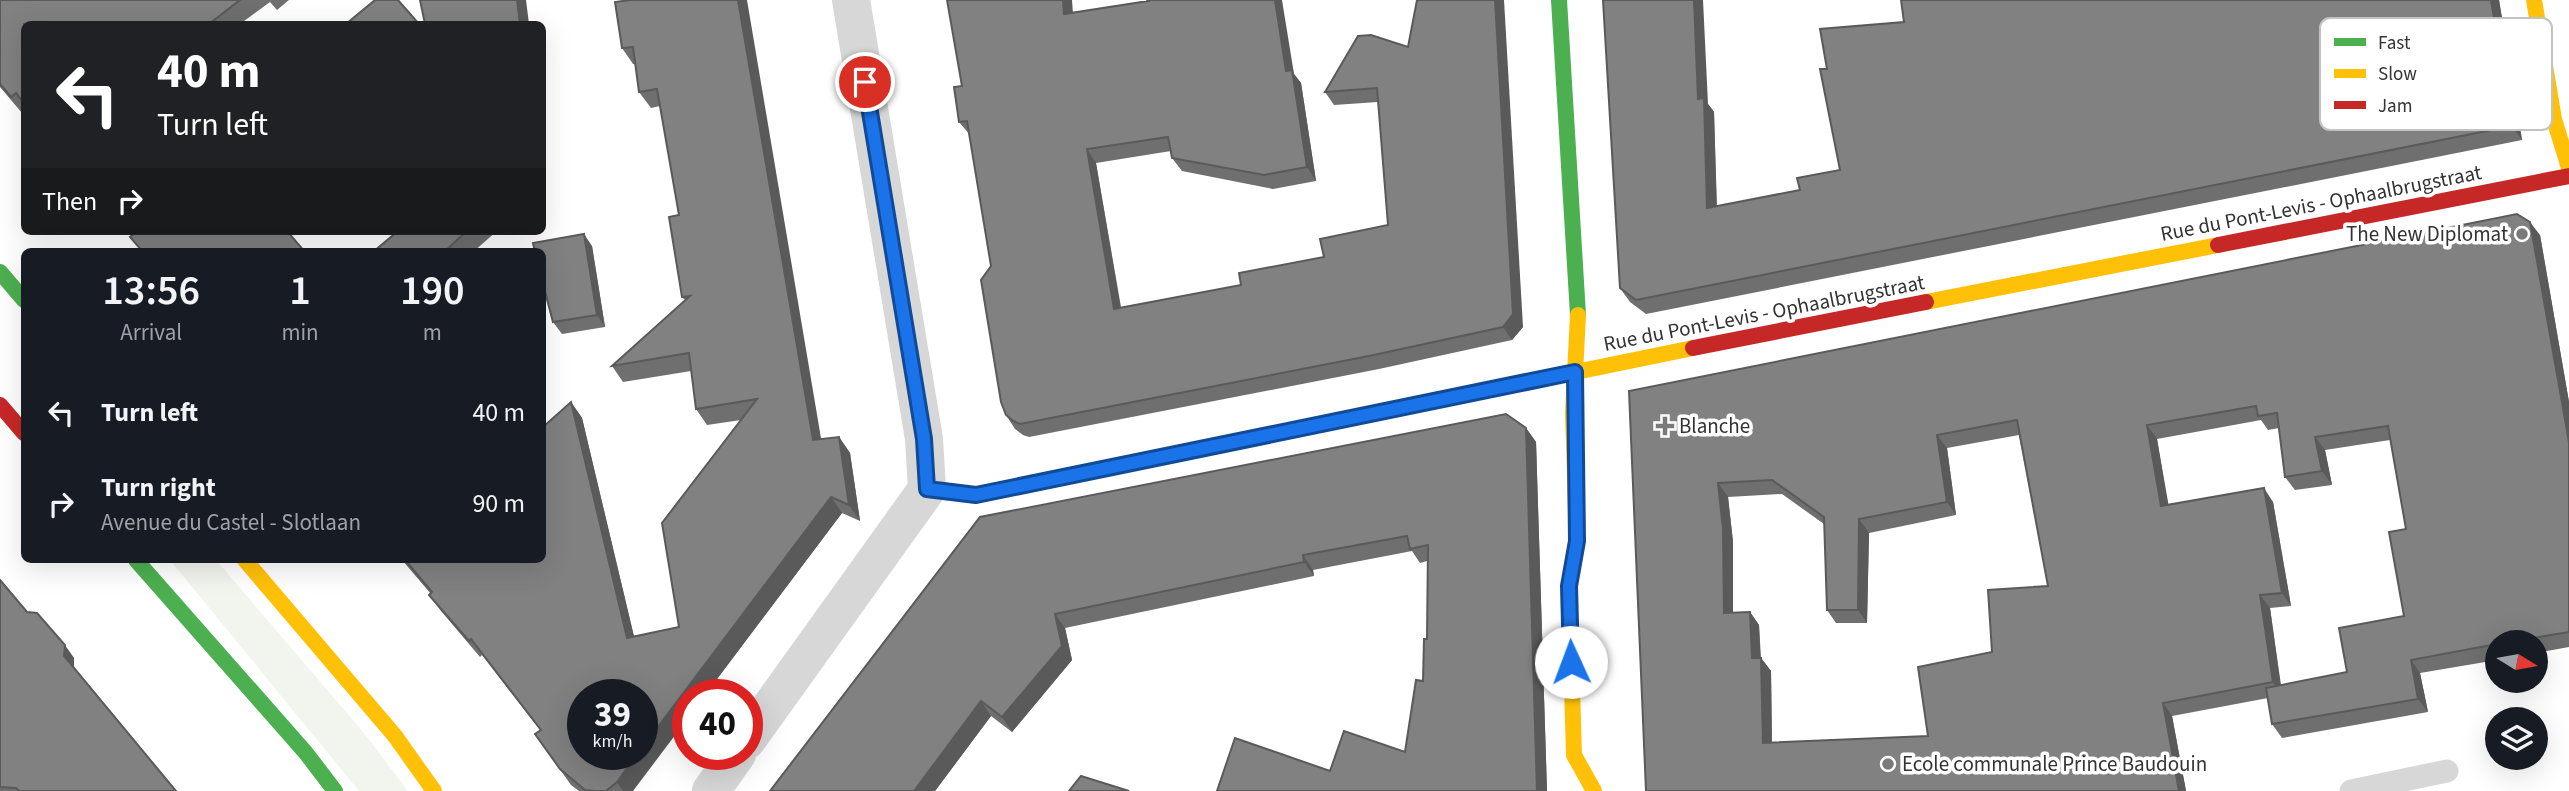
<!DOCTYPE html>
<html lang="en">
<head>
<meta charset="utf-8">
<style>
  :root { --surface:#171b24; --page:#242831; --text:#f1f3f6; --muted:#9ea1a6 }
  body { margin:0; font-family:"Source Sans 3",sans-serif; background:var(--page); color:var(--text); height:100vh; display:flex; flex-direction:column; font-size:26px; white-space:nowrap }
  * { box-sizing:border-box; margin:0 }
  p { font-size:23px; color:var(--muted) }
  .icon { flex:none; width:38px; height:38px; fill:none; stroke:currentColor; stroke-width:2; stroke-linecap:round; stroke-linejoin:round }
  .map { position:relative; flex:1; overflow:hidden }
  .panel { position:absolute; left:21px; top:248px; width:525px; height:315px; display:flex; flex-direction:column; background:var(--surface); border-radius:10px; box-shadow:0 7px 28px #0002 }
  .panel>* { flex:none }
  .guide { position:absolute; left:21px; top:21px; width:525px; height:214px; border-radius:10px; box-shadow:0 7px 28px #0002; background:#202124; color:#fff; overflow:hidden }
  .needle { width:46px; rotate:101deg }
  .tools { position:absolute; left:2485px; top:630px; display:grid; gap:14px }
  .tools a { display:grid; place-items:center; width:63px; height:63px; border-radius:50%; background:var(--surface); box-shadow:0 7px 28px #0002; font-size:35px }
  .speed { position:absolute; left:567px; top:679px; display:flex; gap:14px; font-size:35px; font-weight:700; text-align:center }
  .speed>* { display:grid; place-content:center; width:91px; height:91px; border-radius:50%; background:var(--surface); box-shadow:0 7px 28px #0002; line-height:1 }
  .speed small { font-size:18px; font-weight:400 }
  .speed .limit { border:10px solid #d22; background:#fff; color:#111 }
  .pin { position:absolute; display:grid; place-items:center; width:60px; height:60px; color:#fff; margin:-30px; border:4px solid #fff; border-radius:50%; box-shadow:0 2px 7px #0007 }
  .me { position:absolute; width:77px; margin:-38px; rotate:358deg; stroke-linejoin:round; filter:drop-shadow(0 0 5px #0008) }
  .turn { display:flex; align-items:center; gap:24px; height:147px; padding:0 21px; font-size:32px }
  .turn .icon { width:91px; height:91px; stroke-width:2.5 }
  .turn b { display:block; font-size:49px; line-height:60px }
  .then { display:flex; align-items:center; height:66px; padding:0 21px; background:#0003; gap:14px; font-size:26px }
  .eta { display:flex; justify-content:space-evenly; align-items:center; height:119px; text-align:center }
  .eta b { font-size:42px; font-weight:600; line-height:49px }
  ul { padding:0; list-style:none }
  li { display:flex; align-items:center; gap:21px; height:91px; padding:0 21px }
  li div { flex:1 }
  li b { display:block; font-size:26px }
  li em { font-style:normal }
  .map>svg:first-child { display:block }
</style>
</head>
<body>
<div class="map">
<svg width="2569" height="791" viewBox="0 0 2569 791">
  <rect width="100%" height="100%" fill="#fff"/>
  <!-- green -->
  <polygon fill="#f1f5ed" points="170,560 216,560 364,733 408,791 359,791"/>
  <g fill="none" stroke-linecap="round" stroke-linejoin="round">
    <!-- lane -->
    <polyline stroke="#d7d7d7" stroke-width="23" points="2351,791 2447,771"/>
    <!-- street -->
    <g stroke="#d7d7d7" stroke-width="38">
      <polyline points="747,740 927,489 924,439 851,0"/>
      <polyline points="711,791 737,754"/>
    </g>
    <!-- fast -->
    <g stroke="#4caf50" stroke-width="16">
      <polyline points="1559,0 1578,315"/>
      <polyline points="0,272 24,300"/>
      <polyline points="136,560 306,753 335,791"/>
    </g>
    <!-- slow -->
    <g stroke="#ffc107" stroke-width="16">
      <polyline points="2534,0 2554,119 2569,168"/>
      <polyline points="1926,302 2218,245"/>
      <polyline points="1578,315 1573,413 1577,541 1569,586 1574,755 1594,791"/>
      <polyline points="1308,427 1693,348"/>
      <polyline points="245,560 395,736 434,791"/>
    </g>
    <!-- jam -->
    <g stroke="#c62828" stroke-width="16">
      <polyline points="2218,245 2569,176"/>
      <polyline points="1693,348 1926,302"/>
      <polyline points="0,405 24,433"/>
      <polyline points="927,489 977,495 1308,427"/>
    </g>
  </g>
  <!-- wall -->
  <g fill="#6f6f6f" fill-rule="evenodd">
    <polygon points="0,0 289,0 277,10 270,2 240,24 24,24 24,111 22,113 0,87"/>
    <polygon points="630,0 821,439 839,437 850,453 860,521 842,513 705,695 688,695 633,791 579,791 571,785 535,734 540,730 482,655 480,657 441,611 429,595 431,594 402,560 542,560 571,402 582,418 634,636 679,627 741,420 707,425 696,409 691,371 623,382 612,366 685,300 682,297 679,215 660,106 651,108 639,92 635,64 633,64 622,48"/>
    <polygon points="1901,0 2499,0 2522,140 1646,314 1630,302 1620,288 1708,104 1714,112 1717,206 1800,190 1840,170 1827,69 1904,22"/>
    <polygon points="1073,13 1294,74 1301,83 1316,181 1273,189 1182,171 1172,158 1171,151 1096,163 1121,307 1241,285 1324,257 1388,225 1378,102 1334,105 1325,92 1358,36 1523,327 1512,340 1379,369 1029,437 1023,435 1015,429 1006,415 991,266 970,135 959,122 962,86"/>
    <polygon points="398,231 497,231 473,252 373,252"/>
    <path d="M2540,235L2569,402V647L2536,653V642H2497V660L2420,673L2428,712L2282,738L2272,724L2268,698L2172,716L2186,791H1646L1629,391ZM2261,420L2268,430L2279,428L2285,477L2295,490L2332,485L2325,450L2390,440L2406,529L2404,616L2347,672L2281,685L2270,608L2291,606L2273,502L2168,505L2157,439ZM2019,435L2048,586L1992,652L1928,736L1772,743L1771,671L1761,658L1759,625L1750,612H1733V542L1728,497L1782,494L1824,524L1827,610L1836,623H1867L1869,533L1956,515L1947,448Z"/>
    <polygon points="592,246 605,327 562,334 553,322"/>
    <polygon points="1526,428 1536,442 1547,791 1217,791 1330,771 1405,752 1423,681 1427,639 1427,561 1420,563 1412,551 1313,570 1314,576 1065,628 1072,660 1012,732 991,716 935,791 980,517"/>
    <polygon points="0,580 27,612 74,658 74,667 176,791 0,791"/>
  </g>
  <!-- shaded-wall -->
  <g fill="#5a5a5a">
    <polygon points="517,0 526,0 529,24 520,24"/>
    <polygon points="738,0 747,0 824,456 813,440"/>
    <polygon points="1063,0 1072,0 1074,28 1064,14"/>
    <polygon points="1275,0 1282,0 1294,74 1301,83 1316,181 1307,167 1286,71"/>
    <polygon points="1495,0 1504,0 1523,327 1512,340 1503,327"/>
    <polygon points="1694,0 1703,0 1708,104 1714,112 1717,222 1707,208 1698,99"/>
    <polygon points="2491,0 2499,0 2522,140 2512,126"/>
    <polygon points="1087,149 1096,163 1123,322 1114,309"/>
    <polygon points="2530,222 2540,235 2569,402 2569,442"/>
    <polygon points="584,234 592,246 605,327 597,315"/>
    <polygon points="571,402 582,418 638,654 627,638"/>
    <polygon points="2147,425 2157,439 2171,519 2161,506"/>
    <polygon points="1526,428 1536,442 1547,791 1537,791"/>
    <polygon points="1937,435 1947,448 1956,515 1947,502"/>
    <polygon points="839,437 850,453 860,521 849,505"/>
    <polygon points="2315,437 2325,450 2332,485 2322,471"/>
    <polygon points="1718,483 1728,497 1733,542 1733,626 1724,613"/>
    <polygon points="2264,488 2273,502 2291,606 2282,593"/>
    <polygon points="831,497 842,513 705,695 688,695 688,718 633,791 623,791 617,782 637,754 642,754 642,748"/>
    <polygon points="1859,519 1869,533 1867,623 1858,610"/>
    <polygon points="1303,555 1313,570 1314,576 1304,562"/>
    <polygon points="2260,595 2270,608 2282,696 2273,682"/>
    <polygon points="1750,612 1759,625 1761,672 1752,658"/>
    <polygon points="1055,614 1065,628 1072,660 1012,732 1002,717"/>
    <polygon points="65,645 74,658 74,669 64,656"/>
    <polygon points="1761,658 1771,671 1772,756 1763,743"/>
    <polygon points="2411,660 2420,673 2428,712 2418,699"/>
    <polygon points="981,701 991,716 935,791 914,791"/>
    <polygon points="2163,703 2172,716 2186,791 2179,791"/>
  </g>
  <!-- building -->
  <g fill="#818181" stroke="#5a5a5a" stroke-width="2" fill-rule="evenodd">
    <polygon points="0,0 240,0 209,24 24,24 24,103 16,93 11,97 0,84"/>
    <polygon points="375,0 398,0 419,24 346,24"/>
    <polygon points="420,0 517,0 520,24 425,24"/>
    <polygon points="630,0 738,0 813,440 839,437 849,505 831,497 642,748 642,695 583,695 583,754 637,754 617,782 606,791 595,791 585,790 560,769 535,734 541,730 471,639 469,641 429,595 432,592 405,560 542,560 542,428 571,402 627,638 679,627 662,523 757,399 696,409 689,353 612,366 690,296 682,297 669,217 679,215 657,89 639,92 633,47 622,48 615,2"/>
    <polygon points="947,0 1063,0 1064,14 1148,1 1147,0 1275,0 1286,71 1292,70 1307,167 1264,175 1172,158 1168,137 1087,149 1114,309 1241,285 1239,273 1324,257 1320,239 1388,225 1377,88 1325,92 1358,36 1371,35 1408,47 1417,0 1495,0 1513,314 1503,327 1369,356 1020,424 1013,421 1006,415 1001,402 981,280 991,266 967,121 959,122 954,87 962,86"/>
    <polygon points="1603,0 1694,0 1698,99 1704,98 1707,208 1800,190 1797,178 1840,170 1820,69 1827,69 1820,29 1904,22 1901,0 2491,0 2512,126 1636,300 1620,288"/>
    <path d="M2517,214L2530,222L2569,442V632L2509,642H2497V644L2411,660L2418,699L2272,724L2266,688L2347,672L2339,628L2404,616L2389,532L2406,529L2388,426L2315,437L2322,471L2285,477L2277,413L2258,416L2256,406L2147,425L2161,506L2264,488L2282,593L2260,595L2273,682L2163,703L2179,791H1646L1629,391ZM2017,420L2048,586L1988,590L1992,652L1918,667L1928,736L1763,743L1761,658H1752L1750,612L1724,613L1723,529L1718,483L1772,480L1824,517L1827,610H1858L1859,519L1947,502L1937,435Z"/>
    <polygon points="133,231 287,231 305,252 143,252 130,237 135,233"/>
    <polygon points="398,231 467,231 444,252 373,252"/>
    <polygon points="584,234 597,315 553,322 542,280 542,252 535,252 533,243"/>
    <polygon points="1506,414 1526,428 1537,791 1217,791 1235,738 1330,771 1344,731 1405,752 1416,680 1423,681 1424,639 1427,639 1428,545 1410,549 1407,536 1303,555 1304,562 1055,614 1062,646 1002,717 981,701 914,791 770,791 980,517"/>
    <polygon points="0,580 27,612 37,613 65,645 64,656 176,791 19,791 16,788 0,787"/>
    <polygon points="1081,776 1129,791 1069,791"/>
  </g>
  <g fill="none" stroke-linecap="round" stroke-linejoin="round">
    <!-- route casing -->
    <g stroke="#114b97" stroke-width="18">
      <polyline id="route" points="865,82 924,439 927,489 976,495 1575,372 1577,541 1569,586 1571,662"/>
    </g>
    <!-- route -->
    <use href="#route" stroke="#1a73e8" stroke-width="12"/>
  </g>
  <!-- markers -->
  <g fill="#7a7a7a" stroke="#fff" stroke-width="2.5">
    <circle cx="2522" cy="234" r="7"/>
    <path d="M1661.5 415.5h7v7h7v7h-7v7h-7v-7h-7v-7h7z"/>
    <circle cx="1888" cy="764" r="7"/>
  </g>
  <g text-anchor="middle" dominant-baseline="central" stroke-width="7" stroke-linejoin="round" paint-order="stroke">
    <!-- street labels -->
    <g font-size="21" fill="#333" stroke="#fff">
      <text transform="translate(2321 203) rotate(-11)">Rue du Pont-Levis - Ophaalbrugstraat</text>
      <text transform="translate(1764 313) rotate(-11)">Rue du Pont-Levis - Ophaalbrugstraat</text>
    </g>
    <!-- poi labels -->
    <g font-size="21" fill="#333" stroke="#fff" text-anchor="start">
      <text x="2508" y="234" text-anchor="end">The New Diplomat</text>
      <text x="1679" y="426">Blanche</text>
      <text x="1902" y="764">Ecole communale Prince Baudouin</text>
    </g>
  </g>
  <!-- legend -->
  <rect x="2320" y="18" width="232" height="112" rx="10" fill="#fff" stroke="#c2c2c2" stroke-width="2"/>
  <rect x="2334" y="38" width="32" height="8" fill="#4caf50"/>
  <rect x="2334" y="69" width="32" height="9" fill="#ffc107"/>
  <rect x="2334" y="101" width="32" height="8" fill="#c62828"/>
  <g font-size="19" fill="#333">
    <text x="2378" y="49">Fast</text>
    <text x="2378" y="80">Slow</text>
    <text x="2378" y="112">Jam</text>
  </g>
</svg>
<div class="tools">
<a><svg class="needle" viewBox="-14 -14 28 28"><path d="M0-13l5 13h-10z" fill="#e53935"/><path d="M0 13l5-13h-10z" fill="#9ea1a6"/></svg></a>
<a><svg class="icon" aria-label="layers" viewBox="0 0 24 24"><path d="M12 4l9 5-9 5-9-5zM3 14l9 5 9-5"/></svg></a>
</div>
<div class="speed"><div>39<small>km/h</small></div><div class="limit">40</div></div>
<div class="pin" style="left:865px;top:82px;background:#d93025"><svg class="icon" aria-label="arrive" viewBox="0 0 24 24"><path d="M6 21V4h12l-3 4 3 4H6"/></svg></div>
<svg class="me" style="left:1571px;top:662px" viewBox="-20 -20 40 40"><circle r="19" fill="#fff"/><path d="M0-13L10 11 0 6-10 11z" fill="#1a73e8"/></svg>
<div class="guide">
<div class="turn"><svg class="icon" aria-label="left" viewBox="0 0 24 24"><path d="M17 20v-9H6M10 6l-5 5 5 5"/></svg><div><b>40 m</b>Turn left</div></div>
<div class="then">Then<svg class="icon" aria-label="right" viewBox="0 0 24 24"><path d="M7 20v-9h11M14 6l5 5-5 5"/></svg></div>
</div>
<section class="panel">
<div class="eta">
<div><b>13:56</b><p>Arrival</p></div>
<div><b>1</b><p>min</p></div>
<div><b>190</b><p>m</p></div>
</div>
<ul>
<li><svg class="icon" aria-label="left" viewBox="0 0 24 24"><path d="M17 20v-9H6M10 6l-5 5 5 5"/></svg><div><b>Turn left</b></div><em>40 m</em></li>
<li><svg class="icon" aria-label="right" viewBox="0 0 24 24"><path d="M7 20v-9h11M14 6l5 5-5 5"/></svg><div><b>Turn right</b><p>Avenue du Castel - Slotlaan</p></div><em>90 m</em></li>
</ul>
</section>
</div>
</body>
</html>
